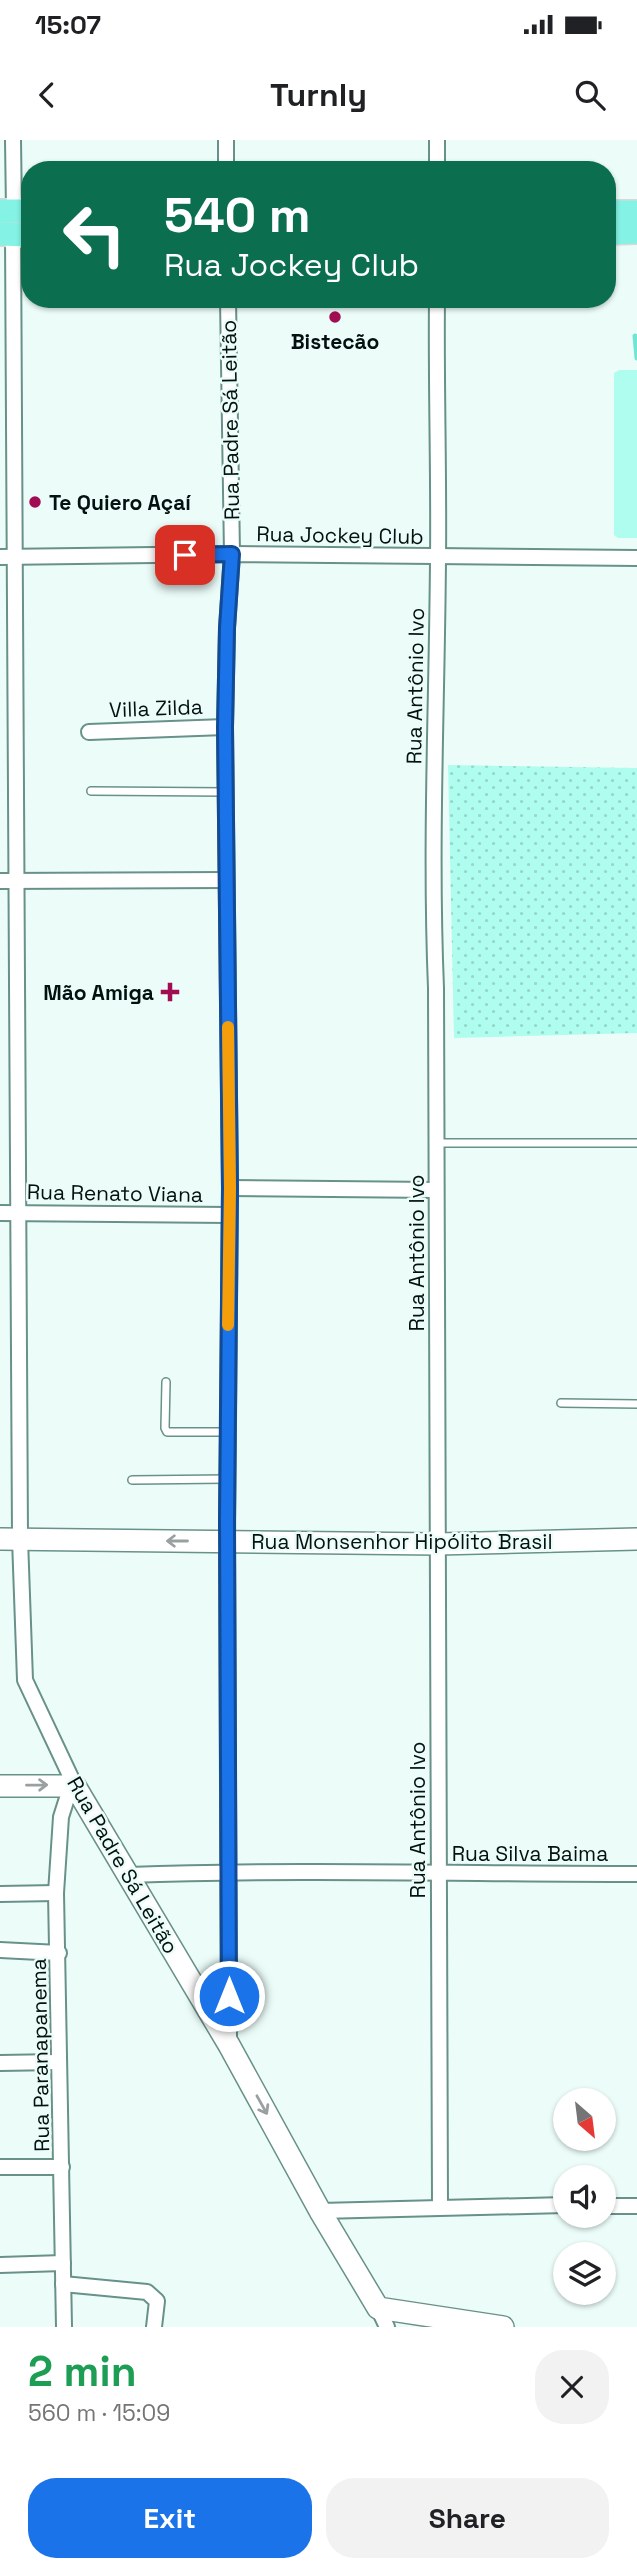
<!DOCTYPE html>
<html lang="en">
<head>
<meta charset="utf-8">
<style>
  :root { --surface:#fff; --page:#f2f2f2; --text:#202124; --muted:#757577; --accent:#1a73e8 }
  body { margin:0; font-family:"Space Grotesk",sans-serif; background:var(--page); color:var(--text); height:100vh; display:flex; flex-direction:column; font-size:26px; white-space:nowrap }
  * { box-sizing:border-box; margin:0 }
  p { font-size:23px; color:var(--muted) }
  .icon { flex:none; width:38px; height:38px; fill:none; stroke:currentColor; stroke-width:2; stroke-linecap:round; stroke-linejoin:round }
  .map { position:relative; height:2187px; overflow:hidden }
  .details { display:flex; flex-direction:column; background:var(--surface); flex:1 }
  .details>* { flex:none }
  .banner { position:absolute; left:21px; top:21px; width:595px; height:147px; border-radius:28px; box-shadow:0 2px 5px #0004; background:#0b6e4f; color:#fff; overflow:hidden }
  .needle { width:46px; rotate:152deg }
  .tools { position:absolute; left:553px; top:1948px; display:grid; gap:14px }
  .tools a { display:grid; place-items:center; width:63px; height:63px; border-radius:50%; background:var(--surface); box-shadow:0 2px 5px #0004; font-size:35px }
  .pin { position:absolute; display:grid; place-items:center; width:60px; height:60px; color:#fff; margin:-30px; border-radius:14px; box-shadow:0 4px 10px #0006 }
  .me { position:absolute; width:77px; margin:-38px; rotate:0deg; stroke-linejoin:round; filter:drop-shadow(0 0 5px #0008) }
  .turn { display:flex; align-items:center; gap:24px; height:147px; padding:0 28px; font-size:32px }
  .turn .icon { width:91px; height:91px; stroke-width:2.5 }
  .turn b { display:block; font-size:49px; line-height:60px }
  .round { display:grid; place-items:center; flex:none; width:74px; height:74px; border-radius:28px; background:var(--page) }
  .summary { display:flex; align-items:center; justify-content:space-between; height:119px; padding:0 28px }
  h1 { font-size:42px; font-weight:700; line-height:52px; color:#1e9e55 }
  .primary-button { display:flex; gap:14px; margin-top:auto; padding:14px 28px }
  .primary-button a { flex:1; height:80px; border-radius:28px; background:var(--accent); color:#fff; font-size:28px; font-weight:700; line-height:80px; text-align:center }
  .primary-button a+a { background:var(--page); color:var(--text) }
  .status { display:flex; justify-content:space-between; align-items:center; height:49px; padding:0 35px; background:var(--surface); direction:ltr }
  .status svg { height:19px; fill:currentColor }
  header { display:flex; justify-content:space-between; align-items:center; height:91px; padding:0 28px; background:var(--surface); font-size:32px; font-weight:700 }
  .map>svg:first-child { display:block }
</style>
</head>
<body>
<div class="status"><b>15:07</b><svg viewBox="0 0 49 12"><path d="M0 12V9h3v3zM5 12V6h3v6zM10 12V3h3v9zM15 12V0h3v12zM26 1h20v11H26zM47 4h2v5h-2z"/></svg></div>
<header><svg class="icon" aria-label="back" viewBox="0 0 24 24"><path d="M15 5l-7 7 7 7"/></svg>Turnly<svg class="icon" aria-label="search" viewBox="0 0 24 24"><circle cx="10" cy="10" r="6"/><path d="M15 15l6 6"/></svg></header>
<div class="map">
<svg width="637" height="2187" viewBox="0 0 637 2187">
  <defs>
    <pattern id="grass-dots" width="8" height="8" patternUnits="userSpaceOnUse" patternTransform="scale(1.75)"><rect width="8" height="8" fill="#affdee"/><path d="M2 2h.1M6 6h.1" fill="none" stroke="#95d8cb" stroke-width="1.8" stroke-linecap="round"/></pattern>
  </defs>
  <rect width="100%" height="100%" fill="#ecfdf9"/>
  <!-- grass -->
  <polygon fill="url(#grass-dots)" points="448,625 637,628 637,893 454,898"/>
  <!-- park -->
  <polygon fill="#affdee" points="619,230 637,230 637,398 618,398 614,395 614,233"/>
  <g fill="none" stroke-linecap="round" stroke-linejoin="round">
    <!-- stream -->
    <polyline stroke="#71e5d2" stroke-width="5" points="635,196 637,218"/>
    <!-- service casing -->
    <g stroke="#689189" stroke-width="10">
      <g id="service">
        <polyline points="91,651 226,652"/>
        <polyline points="436,1003 637,1003"/>
        <polyline points="166,1242 165,1288 167,1292 227,1292"/>
        <polyline points="561,1263 637,1264"/>
        <polyline points="132,1340 227,1339"/>
      </g>
    </g>
    <!-- minor casing -->
    <g stroke="#689189" stroke-width="18">
      <g id="minor">
        <polyline points="13,0 14,71"/>
        <polyline points="226,0 226,30"/>
        <polyline points="437,0 437,30"/>
        <polyline points="13,94 20,1399 25,1540 75,1646 68,1655 61,1677 56,1753 64,2187"/>
        <polyline points="228,159 232,414 227,488 225,587 230,1048 227,1401 229,1901"/>
        <path d="M437,159C436,246 439,332 438,419C437,562 430,705 436,848L440,2067"/>
        <polyline points="0,417 232,414 637,418"/>
        <polyline points="89,592 225,587"/>
        <polyline points="0,741 226,740"/>
        <polyline points="230,1048 436,1050"/>
        <polyline points="0,1073 229,1075"/>
        <path d="M129,1735C298,1729 468,1734 637,1734"/>
        <polyline points="0,1754 56,1753"/>
        <polyline points="0,1810 59,1813"/>
        <polyline points="0,1923 58,1922"/>
        <polyline points="0,2027 62,2027"/>
        <polyline points="604,2066 637,2066"/>
        <polyline points="320,2071 565,2065"/>
        <polyline points="0,2125 63,2123"/>
        <polyline points="63,2144 147,2152 157,2161 154,2187"/>
        <polyline points="378,2168 387,2187"/>
      </g>
    </g>
    <!-- secondary casing -->
    <g stroke="#689189" stroke-width="24">
      <g id="secondary">
        <polyline points="0,1399 438,1404 637,1399"/>
        <polyline points="0,1646 75,1646 229,1905 320,2071 378,2168 503,2187"/>
      </g>
    </g>
    <!-- primary casing -->
    <g stroke="#d7d9d9" stroke-width="26">
      <g id="primary">
        <polyline points="0,71 30,71"/>
        <polyline points="607,72 637,72"/>
        <polyline points="607,93 637,92"/>
        <polyline points="0,94 30,95"/>
      </g>
    </g>
    <!-- service -->
    <use href="#service" stroke="#fff" stroke-width="7"/>
    <!-- minor -->
    <use href="#minor" stroke="#fff" stroke-width="14"/>
    <!-- secondary -->
    <use href="#secondary" stroke="#fff" stroke-width="21"/>
    <!-- primary -->
    <use href="#primary" stroke="#84f3e5" stroke-width="23"/>
  </g>
  <!-- one-way arrows -->
  <defs><path id="oneway-shaft" d="M-6 0H5M1.5-3L5.5 0L1.5 3" fill="none" stroke-width="1.6" stroke-linecap="round" stroke-linejoin="round" transform="scale(1.75)"/></defs>
  <g stroke="#9aa09f">
    <use href="#oneway-shaft" transform="translate(177 1401) rotate(-180)"/>
    <use href="#oneway-shaft" transform="translate(37 1645) rotate(-1)"/>
    <use href="#oneway-shaft" transform="translate(262 1965) rotate(61)"/>
  </g>
  <g fill="none" stroke-linecap="round" stroke-linejoin="round">
    <!-- route casing -->
    <g stroke="#114b97" stroke-width="18">
      <polyline id="route" points="185,415 232,414 227,488 225,587 230,1048 227,1380 229,1856"/>
    </g>
    <!-- route -->
    <use href="#route" stroke="#1a73e8" stroke-width="12"/>
    <!-- slow -->
    <polyline stroke="#f59e0b" stroke-width="12" points="228,887 230,1048 228,1185"/>
  </g>
  <!-- markers -->
  <g fill="#a10d52" stroke="#ecfdf9" stroke-width="2.5">
    <circle cx="335" cy="177" r="7"/>
    <circle cx="35" cy="362" r="7"/>
    <path d="M166.5 841.5h7v7h7v7h-7v7h-7v-7h-7v-7h7z"/>
  </g>
  <g text-anchor="middle" dominant-baseline="central" stroke-width="5" stroke-linejoin="round" paint-order="stroke">
    <!-- poi labels -->
    <g font-size="21" font-weight="bold" fill="#031210" stroke="#ecfdf9">
      <text x="335" y="201">Bistecão</text>
      <text x="49" y="362" text-anchor="start">Te Quiero Açaí</text>
      <text x="154" y="852" text-anchor="end">Mão Amiga</text>
    </g>
    <!-- street labels -->
    <g font-size="21" fill="#031210" stroke="#ecfdf9">
      <text transform="translate(230 280) rotate(-91)">Rua Padre Sá Leitão</text>
      <text transform="translate(340 395) rotate(1)">Rua Jockey Club</text>
      <text transform="translate(415 546) rotate(-89)">Rua Antônio Ivo</text>
      <text transform="translate(156 568) rotate(-2)">Villa Zilda</text>
      <text transform="translate(115 1053) rotate(1)">Rua Renato Viana</text>
      <text transform="translate(416 1113) rotate(-90)">Rua Antônio Ivo</text>
      <text x="402" y="1401">Rua Monsenhor Hipólito Brasil</text>
      <text transform="translate(417 1680) rotate(-90)">Rua Antônio Ivo</text>
      <text x="530" y="1713">Rua Silva Baima</text>
      <text transform="translate(123 1725) rotate(60)">Rua Padre Sá Leitão</text>
      <text transform="translate(40 1915) rotate(-91)">Rua Paranapanema</text>
    </g>
  </g>
</svg>
<div class="tools">
<a><svg class="needle" viewBox="-14 -14 28 28"><path d="M0-13l5 13h-10z" fill="#e53935"/><path d="M0 13l5-13h-10z" fill="#757577"/></svg></a>
<a><svg class="icon" aria-label="sound" viewBox="0 0 24 24"><path d="M4 9h4l5-4v14l-5-4H4zM17 9q2 3 0 6"/></svg></a>
<a><svg class="icon" aria-label="layers" viewBox="0 0 24 24"><path d="M12 4l9 5-9 5-9-5zM3 14l9 5 9-5"/></svg></a>
</div>
<div class="pin" style="left:185px;top:415px;background:#d93025"><svg class="icon" aria-label="arrive" viewBox="0 0 24 24"><path d="M6 21V4h12l-3 4 3 4H6"/></svg></div>
<svg class="me" style="left:229px;top:1856px" viewBox="-20 -20 40 40"><circle r="17" fill="#1a73e8" stroke="#fff" stroke-width="3"/><path d="M0-11L8 9 0 5-8 9z" fill="#fff"/></svg>
<div class="banner">
<div class="turn"><svg class="icon" aria-label="left" viewBox="0 0 24 24"><path d="M17 20v-9H6M10 6l-5 5 5 5"/></svg><div><b>540 m</b>Rua Jockey Club</div></div>
</div>
</div>
<section class="details">
<div class="summary"><div><h1>2 min</h1><p>560 m · 15:09</p></div><a class="round"><svg class="icon" aria-label="close" viewBox="0 0 24 24"><path d="M6 6l12 12M18 6L6 18"/></svg></a></div>
<div class="primary-button"><a>Exit</a><a>Share</a></div>
</section>
</body>
</html>
